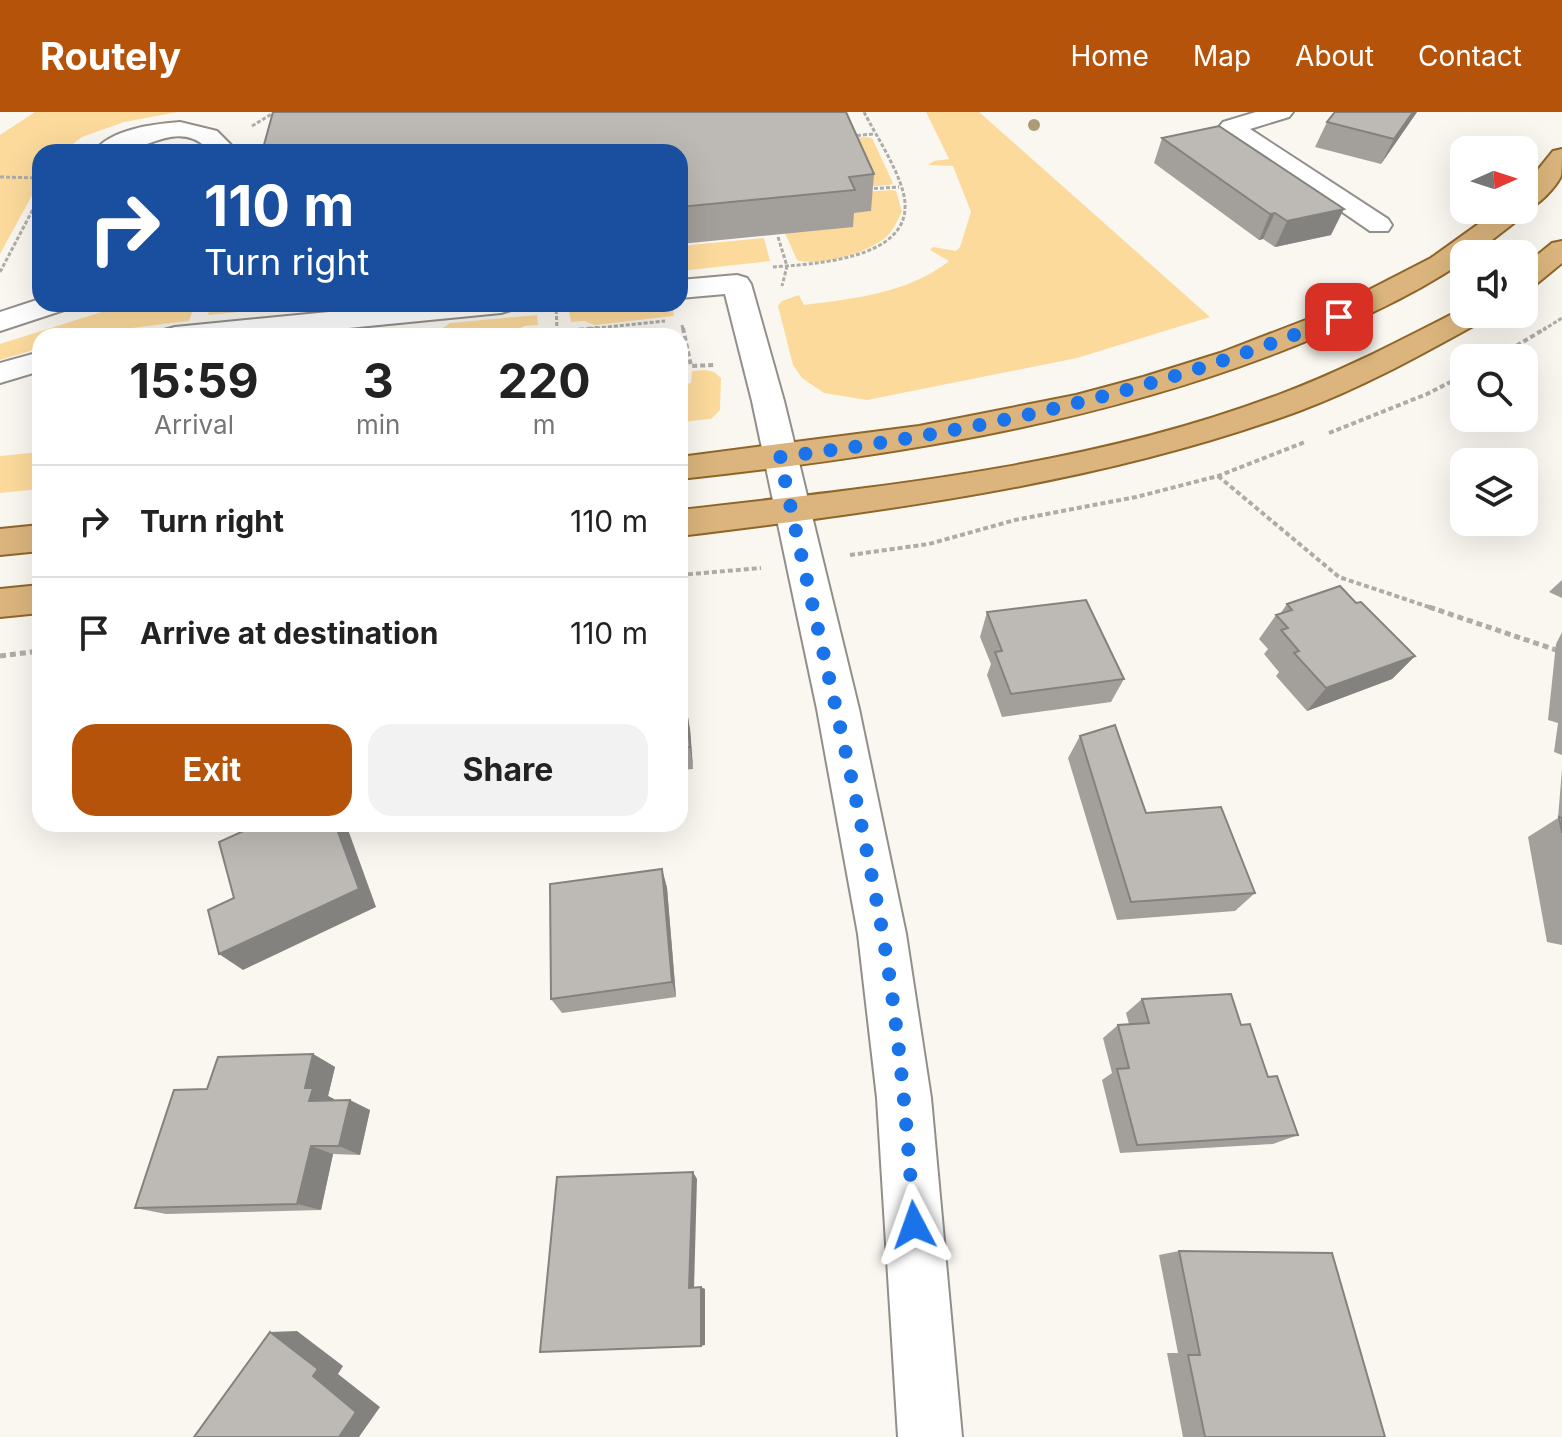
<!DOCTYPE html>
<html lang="en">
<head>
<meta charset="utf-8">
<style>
  :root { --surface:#fff; --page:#f2f2f2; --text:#222; --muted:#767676; --line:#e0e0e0; --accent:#b45309 }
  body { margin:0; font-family:Inter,sans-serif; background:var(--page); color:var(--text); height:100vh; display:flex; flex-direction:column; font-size:30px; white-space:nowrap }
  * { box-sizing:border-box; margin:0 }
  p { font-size:26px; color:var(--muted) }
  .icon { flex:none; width:44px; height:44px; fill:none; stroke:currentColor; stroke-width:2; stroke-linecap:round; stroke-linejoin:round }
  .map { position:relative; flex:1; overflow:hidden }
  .panel { position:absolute; left:32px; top:216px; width:656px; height:504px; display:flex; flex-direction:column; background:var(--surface); border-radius:24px; box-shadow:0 8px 32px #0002 }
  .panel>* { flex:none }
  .banner { position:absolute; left:32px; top:32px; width:656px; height:168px; border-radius:24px; box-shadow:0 8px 32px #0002; background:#1a4fa0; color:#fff; overflow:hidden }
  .needle { width:52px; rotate:87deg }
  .buttons { position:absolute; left:1450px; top:24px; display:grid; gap:16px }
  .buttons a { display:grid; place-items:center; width:88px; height:88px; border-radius:16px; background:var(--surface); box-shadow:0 8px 32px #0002; font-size:40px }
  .pin { position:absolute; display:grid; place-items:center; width:68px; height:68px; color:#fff; margin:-34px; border-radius:16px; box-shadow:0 4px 12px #0006 }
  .me { position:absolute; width:88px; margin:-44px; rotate:356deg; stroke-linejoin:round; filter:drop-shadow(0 0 6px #0008) }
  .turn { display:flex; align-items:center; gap:28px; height:168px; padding:0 40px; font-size:36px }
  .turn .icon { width:104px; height:104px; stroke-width:2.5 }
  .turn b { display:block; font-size:56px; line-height:68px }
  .eta { display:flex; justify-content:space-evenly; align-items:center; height:136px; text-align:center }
  .eta b { font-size:48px; font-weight:700; line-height:56px }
  .action { display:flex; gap:16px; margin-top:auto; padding:16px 40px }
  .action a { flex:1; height:92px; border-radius:24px; background:var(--accent); color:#fff; font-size:32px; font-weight:700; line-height:92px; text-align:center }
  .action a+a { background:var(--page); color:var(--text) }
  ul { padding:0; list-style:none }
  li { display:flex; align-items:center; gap:24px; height:112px; padding:0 40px; border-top:2px solid var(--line) }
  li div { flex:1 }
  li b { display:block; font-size:30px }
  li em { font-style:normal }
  header { display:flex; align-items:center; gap:48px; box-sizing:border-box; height:112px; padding:0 40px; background:var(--accent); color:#fff }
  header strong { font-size:38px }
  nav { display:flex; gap:44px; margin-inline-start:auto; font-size:28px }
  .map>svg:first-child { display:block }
</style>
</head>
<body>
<header>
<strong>Routely</strong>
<nav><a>Home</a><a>Map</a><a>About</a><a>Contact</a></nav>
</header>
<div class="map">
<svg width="1562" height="1325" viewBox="0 0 1562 1325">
  <rect width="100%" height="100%" fill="#faf7f1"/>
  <!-- green -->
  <g fill="#fcda9c">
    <polygon points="35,0 178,0 124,10 82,25 62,40 40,40 40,69 0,142 0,23"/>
    <path d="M926,0H979L1210,205L1077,246L867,288L824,281L802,266L793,253L778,194L782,189L799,183L804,193C852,187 909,181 949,149L930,138L933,135L956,139L960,135L971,100L953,54L928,53L934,49L949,47Z"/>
    <polygon points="867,25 872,26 893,71 890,73 861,75 850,26"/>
    <path d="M892,78L896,79L902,99C897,110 892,122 881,129C862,142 819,155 797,148L785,121L847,101L871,99L863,80Z"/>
    <polygon points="764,126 770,149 680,159 680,134"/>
    <path d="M127,192H195L189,209C139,214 89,224 40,224V236L0,248V232Z"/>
    <polygon points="211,192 321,192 208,203"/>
    <polygon points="647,192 672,192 674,204 595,213 584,209 571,210 569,200"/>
    <polygon points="537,203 538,213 524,214 512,221 431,224 450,211"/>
    <polygon points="705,258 714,260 721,266 720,298 711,307 680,310 680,273 691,271 692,259"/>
    <polygon points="40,340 40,377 0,381 0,344"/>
  </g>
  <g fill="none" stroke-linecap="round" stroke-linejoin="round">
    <!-- minor casing -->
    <g stroke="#928f8a" stroke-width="4">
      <g id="minor">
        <polygon points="1256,0 1293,0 1289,5 1250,17 1388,107 1392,113 1388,119 1370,119 1219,15 1223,10"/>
        <path d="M180,10L217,19L231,33L228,40H204L206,35C178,10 149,36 120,40C112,41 102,40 94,40C110,17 154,12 180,10Z"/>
        <polygon points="737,163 747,166 751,172 784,289 859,597 906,822 931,986 962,1325 898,1325 877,986 858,822 817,597 752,289 725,182 680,186 680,168"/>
        <polygon points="40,187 40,192 69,192 64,198 0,219 0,200"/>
        <polygon points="411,192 516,192 511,198 501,201 267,224 160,224 164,218 175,215"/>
        <polygon points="40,240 40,259 0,271 0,251"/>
      </g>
    </g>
    <!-- major casing -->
    <g stroke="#8f6629" stroke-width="4">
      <g id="major">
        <path d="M1562,37C1562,45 1562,57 1561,64C1556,75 1538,94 1527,97L1523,104L1474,142H1464V149C1406,188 1343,215 1279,240C1087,314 883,345 680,367V345L919,314L1076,283L1143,265L1220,241L1324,201L1431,146L1498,98H1524V75L1553,39Z"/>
        <polygon points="1562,129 1562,151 1534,174 1524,177 1524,154 1552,131"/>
        <path d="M1464,196V202H1489L1484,208C1424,241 1364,275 1299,299C1100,372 889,398 680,424V398C880,375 1088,355 1278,283C1343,259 1403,227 1464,196Z"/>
        <polygon points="40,413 40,439 0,443 0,417"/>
        <polygon points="40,473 40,501 0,505 0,477"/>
      </g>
    </g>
    <!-- path-far2 -->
    <g stroke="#aeaca8" stroke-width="3" stroke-dasharray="4 2" stroke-linecap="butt">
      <polyline points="252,14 275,0"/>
      <polyline points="851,24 874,22"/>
      <polyline points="0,65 40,66"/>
      <polyline points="868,77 899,75"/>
      <polyline points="778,125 787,154 782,174"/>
      <path d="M773,155C812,152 909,148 905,91C903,64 876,24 864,0"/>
      <polyline points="0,160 40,84"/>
      <polyline points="556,192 557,218"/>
      <polyline points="96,195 107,192"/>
      <polyline points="682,213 683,218"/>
      <polyline points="578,218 665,209"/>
      <polyline points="1543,218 1562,206"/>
    </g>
    <!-- path-far1 -->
    <g stroke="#aeaca8" stroke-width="4" stroke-dasharray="5 3" stroke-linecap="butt">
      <polyline points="557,216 557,220"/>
      <polyline points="683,216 691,254 714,253"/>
      <polyline points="523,223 598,216"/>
      <polyline points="1496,246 1546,216"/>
      <polyline points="1329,321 1427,282 1464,263"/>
      <polyline points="1218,364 1339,465 1435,497"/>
      <polyline points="850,443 929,432 1015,408 1136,385 1218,364 1305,330"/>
      <polyline points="680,463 761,456"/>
    </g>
    <!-- path -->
    <g stroke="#aeaca8" stroke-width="5" stroke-dasharray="6 4" stroke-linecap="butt">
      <polyline points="1429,495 1562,540"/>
      <polyline points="0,544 40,539"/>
    </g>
    <!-- minor -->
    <use href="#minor" fill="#fff" fill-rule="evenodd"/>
    <!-- major -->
    <use href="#major" fill="#dbb57d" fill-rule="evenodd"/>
  </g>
  <!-- trees -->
  <circle fill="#ac9b77" cx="1034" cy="13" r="6"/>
  <!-- wall -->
  <g fill="#a3a09c">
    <polygon points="1335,0 1417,0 1381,52 1315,35 1327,10"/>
    <polygon points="1162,26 1331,123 1275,135 1263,127 1259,128 1154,51"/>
    <polygon points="680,40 874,62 871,99 854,101 853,115 680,132"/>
    <polygon points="1562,468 1562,486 1549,480"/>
    <polygon points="1356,491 1415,544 1392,567 1307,599 1276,564 1279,560 1264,542 1268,537 1259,527 1276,503 1280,502 1287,492"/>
    <polygon points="987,500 1124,567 1111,590 1002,605 987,563 991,552 980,525"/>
    <polygon points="1562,520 1562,643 1554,640 1558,611 1548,608 1556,532"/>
    <polygon points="680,595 690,617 693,657 680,658"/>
    <polygon points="1080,624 1146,701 1255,781 1235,799 1117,808 1068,646"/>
    <polygon points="1562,657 1562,833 1547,830 1528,725 1558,706"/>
    <polygon points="662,757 667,776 676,885 562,901 551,887"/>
    <polygon points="1142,887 1241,913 1298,1023 1273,1032 1120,1041 1102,968 1112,961 1103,926 1118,913 1129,912 1126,901"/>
    <polygon points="313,942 335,955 328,984 334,987 334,989 370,998 360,1043 333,1042 321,1098 166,1102 135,1096 207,977"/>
    <polygon points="1179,1139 1385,1325 1183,1325 1167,1241 1178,1241 1159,1143"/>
  </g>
  <!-- shaded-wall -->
  <g fill="#84827f">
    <polygon points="1413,0 1417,0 1381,52 1394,27"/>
    <polygon points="1344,97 1331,123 1275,135 1287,109"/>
    <polygon points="1275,101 1263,127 1259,128 1270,102"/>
    <polygon points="1415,544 1392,567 1307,599 1326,576"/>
    <polygon points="686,594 690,617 693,657 690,635"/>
    <polygon points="335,712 346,712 376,795 243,858 219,842"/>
    <polygon points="662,757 667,776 676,885 672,870"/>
    <polygon points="313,942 335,955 328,984 334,987 331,1000 309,989 305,976"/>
    <polygon points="350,988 370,998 360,1043 339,1034"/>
    <polygon points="311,1034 333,1042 321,1098 297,1092"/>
    <polygon points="693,1060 697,1067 694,1177 689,1176"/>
    <polygon points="701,1175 705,1177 705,1233 701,1234"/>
    <polygon points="297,1219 343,1254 338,1262 380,1295 359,1325 339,1325 313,1264 270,1220"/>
  </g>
  <!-- building -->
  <g fill="#bdbab5" stroke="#84827f" stroke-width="2">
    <polygon points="273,0 846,0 874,62 849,65 855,78 680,95 680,40 262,40"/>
    <polygon points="1335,0 1413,0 1394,27 1327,10"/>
    <polygon points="1219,14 1344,97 1287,109 1275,101 1270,102 1162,26"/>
    <polygon points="1340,474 1356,491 1361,490 1415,544 1326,576 1294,541 1299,539 1281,518 1288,516 1276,503 1292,498 1287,492"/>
    <polygon points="1086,488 1124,567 1011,582 995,540 1002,539 987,500"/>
    <polygon points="686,594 690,635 680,636 680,595"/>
    <polygon points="1115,613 1146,701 1221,695 1255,781 1131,790 1080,624"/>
    <polygon points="1559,705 1562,706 1562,721"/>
    <polygon points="259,712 335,712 359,777 219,842 208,798 234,786 219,730"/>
    <polygon points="662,757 672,870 551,887 550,772"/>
    <polygon points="1231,882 1241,913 1250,912 1268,965 1277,964 1298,1023 1137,1033 1117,957 1129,956 1118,913 1149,911 1142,887"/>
    <polygon points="313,942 305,976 313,976 309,989 350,988 339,1034 311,1034 297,1092 135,1096 174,978 207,977 218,945"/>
    <polygon points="693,1060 689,1176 701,1175 701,1234 540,1240 557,1065"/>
    <polygon points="1179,1139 1332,1141 1385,1325 1205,1325 1188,1243 1200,1243"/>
    <polygon points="270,1220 318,1257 313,1264 356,1300 339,1325 194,1325"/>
  </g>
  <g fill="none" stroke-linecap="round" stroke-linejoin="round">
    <!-- route -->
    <path stroke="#1a73e8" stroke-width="14" stroke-dasharray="0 25.2" d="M914,1113C907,1015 899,916 882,818C853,659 813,503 780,345C973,321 1159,280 1339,205"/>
  </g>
</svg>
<div class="buttons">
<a><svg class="needle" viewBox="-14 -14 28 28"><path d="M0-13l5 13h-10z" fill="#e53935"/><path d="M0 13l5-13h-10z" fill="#767676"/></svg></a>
<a><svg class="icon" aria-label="sound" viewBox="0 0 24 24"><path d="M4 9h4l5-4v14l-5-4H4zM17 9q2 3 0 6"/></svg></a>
<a><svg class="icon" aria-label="search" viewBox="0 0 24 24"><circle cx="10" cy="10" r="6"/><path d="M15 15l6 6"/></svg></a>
<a><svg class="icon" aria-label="layers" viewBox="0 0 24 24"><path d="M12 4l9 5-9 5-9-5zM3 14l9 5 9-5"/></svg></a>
</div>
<div class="pin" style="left:1339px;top:205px;background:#d93025"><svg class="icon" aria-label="arrive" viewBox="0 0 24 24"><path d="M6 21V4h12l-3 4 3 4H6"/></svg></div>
<svg class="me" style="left:914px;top:1113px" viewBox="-20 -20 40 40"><path d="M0-17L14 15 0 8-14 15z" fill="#1a73e8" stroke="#fff" stroke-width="4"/></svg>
<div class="banner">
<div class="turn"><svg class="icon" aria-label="right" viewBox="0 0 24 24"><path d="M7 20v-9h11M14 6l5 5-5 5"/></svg><div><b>110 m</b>Turn right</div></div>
</div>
<section class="panel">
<div class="eta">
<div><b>15:59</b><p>Arrival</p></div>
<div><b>3</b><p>min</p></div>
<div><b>220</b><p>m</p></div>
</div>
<ul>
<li><svg class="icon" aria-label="right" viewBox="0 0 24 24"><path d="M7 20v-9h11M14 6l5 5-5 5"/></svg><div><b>Turn right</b></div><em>110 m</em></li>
<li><svg class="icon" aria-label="arrive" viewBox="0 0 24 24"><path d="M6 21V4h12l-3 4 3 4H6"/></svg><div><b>Arrive at destination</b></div><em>110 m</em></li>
</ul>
<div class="action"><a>Exit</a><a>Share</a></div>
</section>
</div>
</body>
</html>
